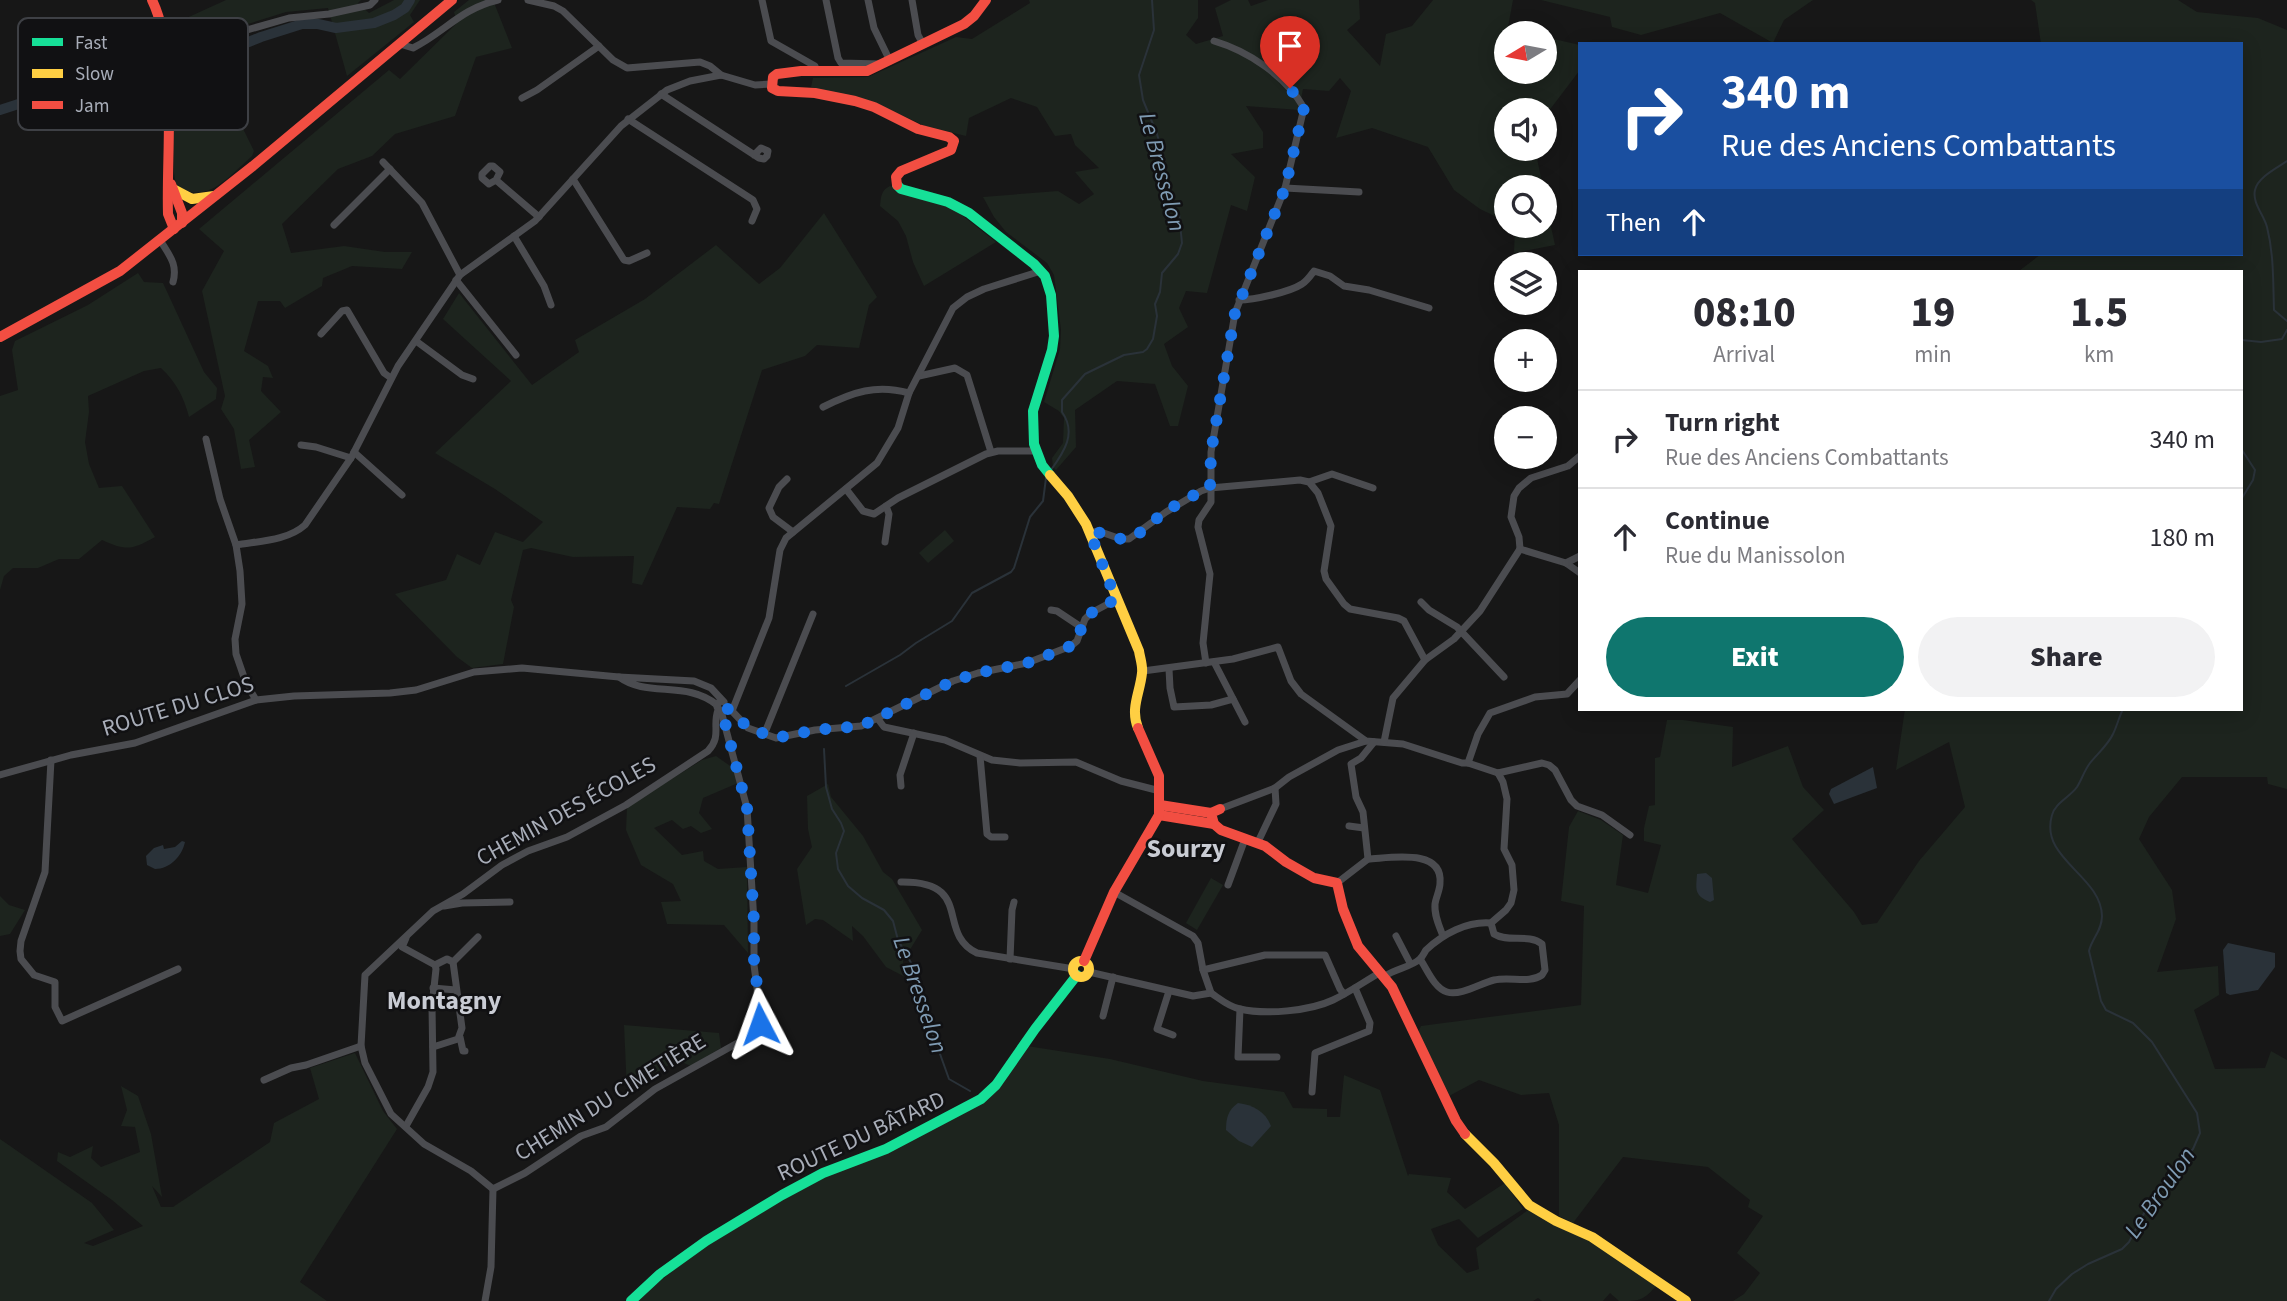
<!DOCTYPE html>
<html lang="en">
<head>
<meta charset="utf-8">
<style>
  :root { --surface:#fff; --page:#f2f2f3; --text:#2b2b33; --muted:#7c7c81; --line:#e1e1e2; --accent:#0f766e }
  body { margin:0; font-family:"Source Sans 3",sans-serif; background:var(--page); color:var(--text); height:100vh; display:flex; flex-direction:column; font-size:26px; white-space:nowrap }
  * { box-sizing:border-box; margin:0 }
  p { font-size:23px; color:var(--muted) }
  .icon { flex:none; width:38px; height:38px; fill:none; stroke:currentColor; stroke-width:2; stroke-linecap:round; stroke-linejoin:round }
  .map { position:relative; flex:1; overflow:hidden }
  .drawer { position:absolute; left:1578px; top:270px; width:665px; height:441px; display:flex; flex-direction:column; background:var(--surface); border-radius:0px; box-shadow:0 4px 18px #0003 }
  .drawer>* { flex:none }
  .guide { position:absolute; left:1578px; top:42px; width:665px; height:214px; border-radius:0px; box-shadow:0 4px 18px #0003; background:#1a4fa0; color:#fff; overflow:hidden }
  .needle { width:46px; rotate:260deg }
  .buttons { position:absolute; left:1494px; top:21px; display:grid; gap:14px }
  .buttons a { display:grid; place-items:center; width:63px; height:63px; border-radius:50%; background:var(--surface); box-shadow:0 4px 18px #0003; font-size:35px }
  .pin { position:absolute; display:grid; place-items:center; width:60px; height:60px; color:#fff; margin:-72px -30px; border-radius:50% 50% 50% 0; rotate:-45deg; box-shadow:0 0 7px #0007 }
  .pin .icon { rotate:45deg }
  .me { position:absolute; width:77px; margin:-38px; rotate:356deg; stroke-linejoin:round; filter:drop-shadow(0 0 5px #0008) }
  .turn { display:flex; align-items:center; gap:24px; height:147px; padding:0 28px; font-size:32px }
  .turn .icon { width:91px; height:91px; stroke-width:2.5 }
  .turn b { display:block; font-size:49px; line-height:60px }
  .then { display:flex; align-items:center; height:66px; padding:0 28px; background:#0003; gap:14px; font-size:26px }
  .eta { display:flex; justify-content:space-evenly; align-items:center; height:119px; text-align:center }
  .eta b { font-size:42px; font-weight:800; line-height:49px }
  .button { display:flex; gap:14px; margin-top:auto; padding:14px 28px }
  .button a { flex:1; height:80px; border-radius:42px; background:var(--accent); color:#fff; font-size:28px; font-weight:800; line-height:80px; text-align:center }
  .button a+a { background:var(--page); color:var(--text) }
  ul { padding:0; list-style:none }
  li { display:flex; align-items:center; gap:21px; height:98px; padding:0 28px; border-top:2px solid var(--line) }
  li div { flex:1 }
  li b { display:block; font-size:26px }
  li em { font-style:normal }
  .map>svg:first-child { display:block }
</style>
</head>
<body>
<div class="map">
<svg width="2287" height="1301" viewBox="0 0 2287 1301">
  <rect width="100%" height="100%" fill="#171717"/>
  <!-- green -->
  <g fill="#1d241e">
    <polygon points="226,0 361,0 358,3 369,13 394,0 420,0 410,15 414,22 347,76 328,8 286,12 203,38 173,35 169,26"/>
    <polygon points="469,0 493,0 512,48 476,57 455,116 395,134 372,156 338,169 282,224 291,253 344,246 385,252 412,252 402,269 352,266 323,278 322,286 285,308 280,301 258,301 244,351 268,366 273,378 263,377 261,391 281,412 249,440 255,467 241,469 234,429 221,409 225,396 202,291 224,251 199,229 389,70 400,79 457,23 454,12"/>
    <polygon points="1029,0 1198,0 1198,18 1186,35 1196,44 1223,36 1215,8 1231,0 1248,0 1251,6 1268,0 1359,0 1360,19 1347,30 1380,66 1386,34 1412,26 1433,0 1513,0 1508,27 1531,33 1507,33 1507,72 1545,72 1545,37 1580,45 1580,70 1545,116 1545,110 1507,110 1507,149 1535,149 1543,187 1507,187 1507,222 1480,209 1454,190 1428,147 1372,128 1336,138 1351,91 1340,78 1329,91 1303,89 1299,110 1246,106 1263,132 1263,148 1231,154 1255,177 1247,211 1231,205 1207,293 1186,291 1179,308 1188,327 1164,344 1172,366 1188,386 1178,426 1170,426 1155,384 1117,381 1075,410 1076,447 1056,470 1053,467 1052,458 1063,443 1064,418 1059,411 1044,402 1060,349 1061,330 1054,275 1047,263 1006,232 994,217 983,197 1058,191 1079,204 1094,194 1075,172 1099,168 1075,145 1071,134 1055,136 1037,107 1011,98 969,118 966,136 925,126 873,102 811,87 813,78 868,77 956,37 972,39 1030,3"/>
    <polygon points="1541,0 1813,0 1784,20 1773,43 1720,13 1641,35 1612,27 1610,17"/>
    <polygon points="2031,0 2178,0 2197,12 2258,18 2287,30 2287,789 2268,784 2267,777 2182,777 2149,817 2139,839 2172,890 2176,919 2157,972 2218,966 2219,995 2194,1010 2215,1069 2265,1068 2271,1051 2287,1060 2287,1301 1733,1301 1744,1294 1760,1273 1737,1253 1763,1216 1748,1207 1750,1200 1708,1167 1623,1157 1573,1223 1559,1216 1559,1125 1549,1093 1521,1095 1479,1080 1449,1096 1417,1034 1421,1026 1581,1005 1584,906 1561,901 1569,827 1578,811 1601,820 1623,835 1616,885 1648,893 1661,845 1644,841 1644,828 1649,806 1655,805 1655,758 1660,757 1667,720 1683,720 1733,727 1732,767 1788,746 1803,787 1824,810 1792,839 1854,912 1862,925 1877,923 1919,861 1965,807 1949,742 1896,770 1905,709 2242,709 2242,271 2019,271 2041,254 2242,254 2242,44 2041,44 2035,3"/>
    <path d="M209,60L254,151L252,156C229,176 206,207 176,185L174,173V67Z"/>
    <path d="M890,186L901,193L954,209L996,242L924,286L913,262L906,236L898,221L880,206C881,197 881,190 890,186Z"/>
    <polygon points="1545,199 1555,245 1514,253 1515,226 1545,226"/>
    <polygon points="824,213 877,297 869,305 859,348 817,345 805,356 762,370 719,504 714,503 710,509 677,507 642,585 632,583 634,556 573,557 531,548 523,550 511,600 514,607 503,664 472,668 457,657 395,594 446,580 457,554 480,565 495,532 523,542 543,522 495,489 435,453 511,381 443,319 459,293 532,385 579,352 575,340 645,299 716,245 759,284 780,268"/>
    <path d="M138,273L144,282L163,283L204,372L217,388L216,399L189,417C184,397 176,382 161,368L144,371L88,396L89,412L85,442L89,464L99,488L122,486L155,537C132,550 126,551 102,540L79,559H59L38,568H13L4,576L0,590V396L18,390L12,350L15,341L88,305Z"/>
    <polygon points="945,530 954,541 928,563 919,553"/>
    <polygon points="716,756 733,768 738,783 703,798 699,813 712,829 701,833 691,826 683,829 672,820 654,828 682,855 703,851 704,861 718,869 747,867 748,953 724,925 667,924 661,902 681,901 673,884 641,865 626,830 627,807 702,760"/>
    <polygon points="828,784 831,797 863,836 883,872 892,879 922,930 903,961 905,977 886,967 863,936 852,926 853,941 823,920 815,919 806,925 797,869 812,847 808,829 807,796"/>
    <polygon points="1211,878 1223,885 1197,930 1186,923"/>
    <polygon points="0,896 9,905 25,910 10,934 0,936"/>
    <polygon points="624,1025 719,1033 721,1048 691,1066 677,1060 627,1091"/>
    <path d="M1027,1046L1110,1059L1203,1081L1284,1092L1293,1108L1327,1109V1117H1340L1344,1075L1380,1090L1408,1176L1409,1174L1451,1178L1447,1192L1465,1209L1505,1183L1523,1209L1478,1238L1459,1219L1431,1229L1438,1245L1467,1273L1479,1269L1476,1248L1528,1210L1589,1240L1657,1285C1643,1301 1640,1301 1619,1301L1610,1293L1603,1301H1542L1538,1298L1533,1301H634L705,1246L824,1176L983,1101Z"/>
    <polygon points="355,1053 383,1111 397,1129 300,1282 327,1301 0,1301 0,1139 92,1203 114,1230 84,1243 93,1246 143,1226 112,1200 57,1161 58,1152 70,1157 93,1146 91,1158 101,1167 140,1152 135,1127 121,1126 127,1110 121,1086 138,1096 151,1134 162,1197 152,1186 161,1207 173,1207 270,1142 274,1123 319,1099 310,1068"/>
  </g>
  <!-- water -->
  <g fill="#2a3239">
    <polygon points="1873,767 1877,788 1834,804 1829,794 1831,789"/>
    <path d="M182,841L185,842C182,856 170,869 155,869L147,865L146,856L154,848L163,845L164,849L175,847Z"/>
    <path d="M1706,873L1712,878L1714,900L1710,902C1694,895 1696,890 1697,874Z"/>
    <polygon points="2228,943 2275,953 2275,967 2258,990 2230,995 2226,993 2223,950"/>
    <path d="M1238,1103C1253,1105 1265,1111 1271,1126L1252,1147L1239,1141L1226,1130C1226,1118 1228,1110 1238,1103Z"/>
  </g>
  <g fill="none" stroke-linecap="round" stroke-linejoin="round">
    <!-- stream -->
    <g stroke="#2a3239" stroke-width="2">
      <path d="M2287,161C2277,168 2258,177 2255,190C2252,203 2264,215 2267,227C2274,255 2273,282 2274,310L2287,321"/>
      <polyline points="2242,340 2261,342 2282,339 2287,330"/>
      <polyline points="2242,450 2255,470 2253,480 2242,498"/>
      <path d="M1051,470C1064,452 1077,433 1062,412V400L1085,374L1124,355L1143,352L1147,349L1153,339L1157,316L1155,304L1160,292L1162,273L1178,254L1182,243L1179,214L1168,200L1164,176L1166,166L1157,134L1143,100L1139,75L1154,30L1152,0"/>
      <polyline points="846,686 900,655 916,643 952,621 972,593 1011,572 1014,568 1030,517 1043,501 1046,478"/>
      <polyline points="824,749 826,787 832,809 841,823 844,831 836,853 838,869 848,886 862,898 884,910 893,921 898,940 914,968 926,1015 949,1079 970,1091"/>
      <path d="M2049,1301L2056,1289L2072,1274L2088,1264L2122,1249L2129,1242L2151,1200L2163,1182L2193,1149L2200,1133L2197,1113L2152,1042L2133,1023L2106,1010L2101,1001L2089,951C2092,938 2102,931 2102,916C2101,875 2039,859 2052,815C2055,803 2070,797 2077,787C2082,779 2084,771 2090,763C2097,754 2108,745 2113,734C2117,726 2119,717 2123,709"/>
    </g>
    <!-- river -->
    <polyline stroke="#2a3239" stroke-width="10" points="0,110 148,62 174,63 195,57 221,53 261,37 302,24 318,24 336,28 374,23 394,15 405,8 410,0"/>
    <!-- street -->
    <g stroke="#4b4c50" stroke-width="7">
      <polyline points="528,0 554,6 563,11 613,60 627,68 700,62 710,66 721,75"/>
      <polyline points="762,0 771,41 815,66 816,71"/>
      <polyline points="826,0 838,58 841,63 881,64"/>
      <polyline points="868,0 874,28 890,61"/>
      <polyline points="912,0 918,35 923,44"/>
      <polyline points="166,43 205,42 289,18 329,14 370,5 375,0"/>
      <path d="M400,44L413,48C445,32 460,9 498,0"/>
      <polyline points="661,94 759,158 764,159 767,156 768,151 761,148 754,155"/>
      <polyline points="522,98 537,90 599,46"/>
      <polyline points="628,119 753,200 757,209 752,221"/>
      <polyline points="383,162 422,203 460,275"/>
      <polyline points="573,179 624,260 629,261 647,253"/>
      <polyline points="496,180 489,184 482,178 482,174 490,166 493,166 500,172 496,180 539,217"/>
      <polyline points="1285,188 1359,192"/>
      <polyline points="334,225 390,169"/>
      <polyline points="514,236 544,286 551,305"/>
      <path d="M160,240C169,255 178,264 173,282"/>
      <polyline points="456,280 516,355"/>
      <path d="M1239,300C1254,300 1290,292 1302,284C1307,281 1311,275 1314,271L1330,276L1344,286L1369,290L1429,308"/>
      <polyline points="321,334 342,311 347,310 384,373 391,378"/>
      <polyline points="416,341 462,375 473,379"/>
      <polyline points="919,376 955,368 967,375 991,452"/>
      <path d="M823,407C853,392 876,384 909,393"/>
      <polyline points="206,439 220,499 236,545 240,571 242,604 235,639 236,654 246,683 256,700"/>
      <polyline points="301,445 316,447 351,458"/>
      <polyline points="354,452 402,495"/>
      <polyline points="787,479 779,487 769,508 773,517 793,532"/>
      <polyline points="1309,482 1332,474 1373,488"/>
      <polyline points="846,489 863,511 874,514 898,498 986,454 998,451 1036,451"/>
      <polyline points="1090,533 1098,531 1121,539 1129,539 1166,512 1201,491 1210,488 1300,480 1309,482 1318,493 1331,526 1324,571 1326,579 1344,604 1350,609 1398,618 1404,621 1425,660"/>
      <polyline points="885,542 889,514 886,506"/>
      <path d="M236,545C259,541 287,541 305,525L351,458L398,366L460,275L535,221L621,126L667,90L690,81L721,75L755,85L771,84"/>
      <polyline points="1520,549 1519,537 1511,517 1514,496 1519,488 1531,478 1568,466 1580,456"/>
      <polyline points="1520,549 1566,563 1580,573"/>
      <polyline points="1566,563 1580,556"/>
      <polyline points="1421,602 1429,610 1457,627 1504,677"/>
      <polyline points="1051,610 1057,611 1081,627"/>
      <polyline points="1214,662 1245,722"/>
      <path d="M1206,663L1203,643L1210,574L1198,527L1199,520L1211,502V452L1235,313L1285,188L1304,108C1286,76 1248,51 1214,41"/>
      <polyline points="1169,669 1170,688 1174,707 1211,705 1233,699"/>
      <polyline points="1143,671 1233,659 1278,647 1291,681 1301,694 1366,741 1403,744 1462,763 1468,763 1478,734 1490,713 1535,697 1567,694 1580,680"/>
      <path d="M717,705C687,680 647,698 619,677L694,681L711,688L724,702"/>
      <polyline points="726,708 732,711 748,728 776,738 815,730 861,726 953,681 978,673 1027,663 1071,646 1077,641 1085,619 1091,613 1117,599"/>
      <polyline points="732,711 769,618 780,550 786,538 877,463 898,428 909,393 953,308 967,297 984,289 1041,271"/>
      <polyline points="878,719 884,727 945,740 992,760 1020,763 1076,762 1121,781 1160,791"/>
      <polyline points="764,735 813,614"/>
      <polyline points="1384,742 1393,698 1425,660 1454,639 1480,611 1520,549"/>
      <polyline points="980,756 987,834 991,837 1005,837"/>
      <polyline points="51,760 45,872 21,941 20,951 21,959 34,975 55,982 55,1007 62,1021 178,969"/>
      <polyline points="1468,763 1498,773 1542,763 1549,765 1555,770 1571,800 1577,806 1602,815 1630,835"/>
      <polyline points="0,775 71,755 135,743 256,700 294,696 390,693 416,690 474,672 522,668 619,677"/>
      <polyline points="901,786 900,775 914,733"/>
      <polyline points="1220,809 1275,788 1289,777 1338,750 1366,741"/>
      <polyline points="1349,826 1364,828"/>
      <polyline points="1258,842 1276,804 1275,788"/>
      <path d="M1368,859C1391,858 1443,848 1440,883C1440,890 1436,897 1435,904C1434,915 1439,926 1443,936"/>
      <path d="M901,882C975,881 935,933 977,953L1074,969"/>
      <polyline points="1337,883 1368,859 1363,812 1356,797 1351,764 1361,758 1374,742"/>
      <polyline points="1228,885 1245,839"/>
      <polyline points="444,906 462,903 510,902"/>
      <polyline points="1396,936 1410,963"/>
      <polyline points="1010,959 1012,910 1014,902"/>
      <path d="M1420,959C1427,969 1434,988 1447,992C1461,996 1481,983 1494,980C1510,976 1529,984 1542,975L1545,970L1542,944C1528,933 1508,943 1494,934L1491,923"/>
      <polyline points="453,962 478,937"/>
      <polyline points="1203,970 1265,955 1325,955 1340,989 1344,994"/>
      <polyline points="1089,972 1193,996 1211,993 1203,970 1198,943 1193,936 1114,892"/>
      <path d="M1385,976C1395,969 1411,967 1420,959C1423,956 1424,953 1426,950C1443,934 1467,921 1491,923L1506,910L1511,903L1514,890L1512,865L1504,849L1507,799L1503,782L1498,773"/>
      <polyline points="433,988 456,990"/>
      <polyline points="1169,991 1157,1029 1173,1035"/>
      <path d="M1211,993C1220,999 1229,1007 1240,1009C1265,1015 1310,1011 1333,1000C1350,992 1365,981 1381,972"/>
      <polyline points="1240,1009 1238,1057 1277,1057"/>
      <polyline points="1103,1016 1113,977"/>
      <polyline points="460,1037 463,1051 465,1051"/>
      <polyline points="433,1047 458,1039 462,1028 453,962 447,959 435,965"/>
      <polyline points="264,1080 291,1068 306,1065 361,1046"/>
      <polyline points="1312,1092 1315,1053 1369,1031 1370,1023 1355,988"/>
      <polyline points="406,1126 428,1087 433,1072 432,1006 436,969 435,965 402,947 406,938"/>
      <path d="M493,1189L471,1171L424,1144L391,1114L365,1063L361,1046L365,975L433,911L463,894L502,865L528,851L567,837L626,805L708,751C722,736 712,726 718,710"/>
      <polyline points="493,1189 525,1173 581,1136 606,1127 655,1089 750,1036 758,1028 761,1018 754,965 754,922 747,808 721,711 717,707 719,702 722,701"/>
      <polyline points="485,1301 491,1267 493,1189"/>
    </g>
    <!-- fast -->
    <g stroke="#16e098" stroke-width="10">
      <polyline points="897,185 901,189 948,202 969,213 1034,264 1045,276 1051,295 1054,336 1052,350 1033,411 1034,444 1042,465 1050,475"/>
      <polyline points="631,1301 660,1274 706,1241 782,1195 823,1173 886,1149 981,1099 996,1085 1035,1029 1077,975"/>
    </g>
    <!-- slow -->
    <g stroke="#ffcf43" stroke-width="10">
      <polyline points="173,189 192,199 214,196"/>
      <path d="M1050,475L1068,496L1086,524L1139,651C1140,658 1143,666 1142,673C1140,693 1130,708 1138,728"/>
      <circle cx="1081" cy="969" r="8"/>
      <polyline points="1465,1134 1494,1163 1529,1205 1556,1221 1592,1237 1686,1301"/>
    </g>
    <!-- jam -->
    <g stroke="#f24e42" stroke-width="10">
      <path d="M152,0C178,53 166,153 168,214L174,229"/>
      <polyline points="171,184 182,213 182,223"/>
      <polyline points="897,185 896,177 901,171 951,150 954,141 949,137 918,129 874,107 855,101 815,93 778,91 772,88 773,77 777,74 801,71 867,71 964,24 974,16 986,0"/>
      <polyline points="0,337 120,271 253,166 452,0"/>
      <polyline points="1160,805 1211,813"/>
      <polyline points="1220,809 1211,813 1214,824 1221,830 1265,846 1286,862 1314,878 1337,883 1343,909 1358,946 1392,987 1456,1121 1465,1134"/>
      <polyline points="1159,815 1214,824"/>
      <polyline points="1084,961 1114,892 1159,815 1159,776 1138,728"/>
    </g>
  </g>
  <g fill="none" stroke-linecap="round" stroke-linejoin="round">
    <!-- route -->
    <path stroke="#1a73e8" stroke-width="12" stroke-dasharray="0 21.6" d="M760,1024L761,1010L754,965V922L747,808L722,711L726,708L732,711L748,728L776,738L815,730L861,726L953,681L978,673L1027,663L1071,646L1077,640L1085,618L1091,613L1116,599L1090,533C1103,530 1114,540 1127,539C1138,537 1153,521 1162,514C1177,504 1194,494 1210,488L1211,452L1235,313L1285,188L1304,108L1290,88"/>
  </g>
  <g text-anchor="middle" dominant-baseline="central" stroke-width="5" stroke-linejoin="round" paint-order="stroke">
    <!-- street labels -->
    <g font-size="23" fill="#a8adb8" stroke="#111113">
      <text transform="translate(178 706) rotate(-17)">ROUTE DU CLOS</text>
      <text transform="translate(566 811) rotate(-29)">CHEMIN DES ÉCOLES</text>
      <text transform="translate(610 1097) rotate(-32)">CHEMIN DU CIMETIÈRE</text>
      <text transform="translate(861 1136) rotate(-25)">ROUTE DU BÂTARD</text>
    </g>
    <!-- water labels -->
    <g font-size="24" font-style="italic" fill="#7f9bb3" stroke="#111113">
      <text transform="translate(1162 172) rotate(75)">Le Bresselon</text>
      <text transform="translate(920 995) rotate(71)">Le Bresselon</text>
      <text transform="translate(2160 1193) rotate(-55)">Le Broulon</text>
    </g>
    <!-- quarter labels -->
    <g font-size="26" font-weight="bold" fill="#c9ccd4" stroke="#111113">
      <text x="1186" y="848">Sourzy</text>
      <text x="444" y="1000">Montagny</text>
    </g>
  </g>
  <!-- legend -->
  <rect x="18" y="18" width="230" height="112" rx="10" fill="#111113" stroke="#3e4045" stroke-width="2"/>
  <rect x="32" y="38" width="31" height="8" fill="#16e098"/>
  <rect x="32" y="69" width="31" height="9" fill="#ffcf43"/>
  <rect x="32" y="101" width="31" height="8" fill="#f24e42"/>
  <g font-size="19" fill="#a8adb8">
    <text x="75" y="49">Fast</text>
    <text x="75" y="80">Slow</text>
    <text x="75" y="112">Jam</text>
  </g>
</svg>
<div class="buttons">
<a><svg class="needle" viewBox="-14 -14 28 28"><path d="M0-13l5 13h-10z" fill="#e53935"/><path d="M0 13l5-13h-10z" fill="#7c7c81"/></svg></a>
<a><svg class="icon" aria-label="sound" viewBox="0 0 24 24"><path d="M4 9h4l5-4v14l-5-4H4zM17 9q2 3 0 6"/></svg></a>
<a><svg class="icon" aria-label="search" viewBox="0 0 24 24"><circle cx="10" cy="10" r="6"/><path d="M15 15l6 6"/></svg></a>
<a><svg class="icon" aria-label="layers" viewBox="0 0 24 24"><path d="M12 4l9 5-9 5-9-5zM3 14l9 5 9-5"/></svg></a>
<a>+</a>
<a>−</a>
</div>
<div class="pin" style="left:1290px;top:88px;background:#d93025"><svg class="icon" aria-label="arrive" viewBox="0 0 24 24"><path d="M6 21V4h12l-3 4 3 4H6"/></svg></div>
<svg class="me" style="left:760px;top:1024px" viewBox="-20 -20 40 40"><path d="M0-17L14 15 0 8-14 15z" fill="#1a73e8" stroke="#fff" stroke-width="4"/></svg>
<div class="guide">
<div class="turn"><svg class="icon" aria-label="right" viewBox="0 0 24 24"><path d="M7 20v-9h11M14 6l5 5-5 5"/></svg><div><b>340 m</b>Rue des Anciens Combattants</div></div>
<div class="then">Then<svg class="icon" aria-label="ahead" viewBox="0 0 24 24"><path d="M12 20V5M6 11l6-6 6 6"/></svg></div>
</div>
<section class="drawer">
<div class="eta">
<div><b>08:10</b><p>Arrival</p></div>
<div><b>19</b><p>min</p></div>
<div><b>1.5</b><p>km</p></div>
</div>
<ul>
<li><svg class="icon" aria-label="right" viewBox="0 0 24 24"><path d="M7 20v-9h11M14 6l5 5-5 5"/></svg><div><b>Turn right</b><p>Rue des Anciens Combattants</p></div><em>340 m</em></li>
<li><svg class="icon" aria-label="ahead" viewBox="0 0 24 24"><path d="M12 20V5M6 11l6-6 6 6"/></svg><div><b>Continue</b><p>Rue du Manissolon</p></div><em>180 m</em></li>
</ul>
<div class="button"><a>Exit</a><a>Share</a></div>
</section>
</div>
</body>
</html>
